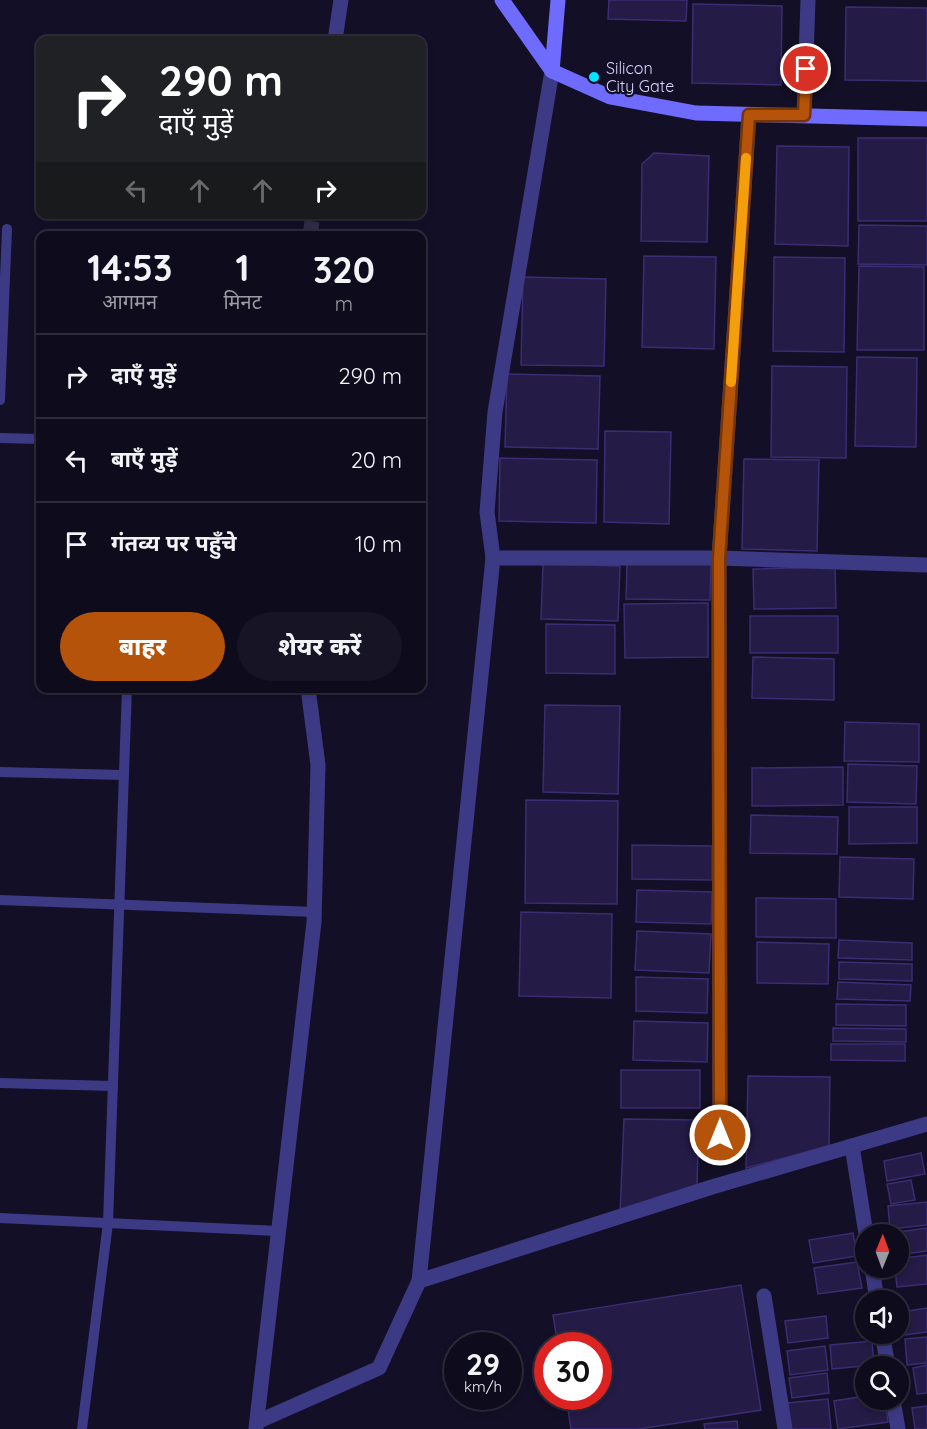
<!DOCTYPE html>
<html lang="hi">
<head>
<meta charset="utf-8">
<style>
  :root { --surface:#0e0b1c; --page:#171425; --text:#f1f3f6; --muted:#9b9ba3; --line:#2e2b3b; --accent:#b45309 }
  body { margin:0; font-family:Quicksand,"Noto Sans Devanagari",sans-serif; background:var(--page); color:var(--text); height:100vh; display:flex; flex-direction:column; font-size:22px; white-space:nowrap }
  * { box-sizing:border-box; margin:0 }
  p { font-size:20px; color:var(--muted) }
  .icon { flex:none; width:33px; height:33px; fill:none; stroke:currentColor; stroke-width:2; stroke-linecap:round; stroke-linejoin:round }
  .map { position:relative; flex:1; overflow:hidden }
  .details { position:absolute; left:36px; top:231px; width:390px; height:462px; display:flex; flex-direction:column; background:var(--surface); border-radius:12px; box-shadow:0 3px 9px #0003,0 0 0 2px var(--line) }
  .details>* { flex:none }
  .top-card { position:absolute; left:36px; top:36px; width:390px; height:183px; border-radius:12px; box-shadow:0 3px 9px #0003,0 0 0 2px var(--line); background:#202124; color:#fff; overflow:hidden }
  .needle { width:39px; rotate:1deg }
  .controls { position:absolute; left:855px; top:1224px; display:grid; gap:12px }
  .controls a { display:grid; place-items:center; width:54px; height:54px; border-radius:50%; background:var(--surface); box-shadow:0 3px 9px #0003,0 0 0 2px var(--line); font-size:30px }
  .speed { position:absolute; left:444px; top:1332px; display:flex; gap:12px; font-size:30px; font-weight:700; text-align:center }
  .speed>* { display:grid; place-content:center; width:78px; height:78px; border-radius:50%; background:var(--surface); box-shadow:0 3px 9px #0003,0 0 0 2px var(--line); line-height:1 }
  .speed small { font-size:15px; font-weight:400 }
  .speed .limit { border:9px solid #d22; background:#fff; color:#111 }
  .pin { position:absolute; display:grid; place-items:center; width:51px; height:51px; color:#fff; margin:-26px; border:3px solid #fff; border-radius:50%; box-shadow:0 2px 6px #0007 }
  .me { position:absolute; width:66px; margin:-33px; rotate:0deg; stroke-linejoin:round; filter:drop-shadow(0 0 4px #0008) }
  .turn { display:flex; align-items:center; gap:21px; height:126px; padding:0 24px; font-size:27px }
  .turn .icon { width:78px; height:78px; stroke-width:2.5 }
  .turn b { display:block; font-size:42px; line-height:51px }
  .lanes { display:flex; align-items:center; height:57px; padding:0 24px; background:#0003; justify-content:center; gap:30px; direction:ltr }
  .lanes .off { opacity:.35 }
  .eta { display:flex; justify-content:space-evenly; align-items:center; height:102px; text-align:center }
  .eta b { font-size:36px; font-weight:800; line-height:42px }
  .primary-button { display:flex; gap:12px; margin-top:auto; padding:12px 24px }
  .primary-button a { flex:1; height:69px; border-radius:36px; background:var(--accent); color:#fff; font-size:24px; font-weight:800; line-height:69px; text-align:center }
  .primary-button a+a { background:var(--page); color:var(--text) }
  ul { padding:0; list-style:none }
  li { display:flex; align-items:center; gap:18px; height:84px; padding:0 24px; border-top:2px solid var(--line) }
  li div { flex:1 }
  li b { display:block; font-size:22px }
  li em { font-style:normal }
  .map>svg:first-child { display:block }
</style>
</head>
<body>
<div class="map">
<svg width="927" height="1429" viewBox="0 0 927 1429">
  <rect width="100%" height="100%" fill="#130f26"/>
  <!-- building -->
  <g fill="#241b47" stroke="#3b2d73" stroke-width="1.5">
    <polygon points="609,0 687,0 686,21 608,19"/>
    <polygon points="693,4 782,6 781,85 692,83"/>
    <polygon points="846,7 927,8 927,81 845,80"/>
    <rect x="858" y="138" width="69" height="83"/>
    <polygon points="777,146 849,147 848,246 775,244"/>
    <polygon points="654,153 709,156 707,242 641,241 642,164"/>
    <polygon points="859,225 927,226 927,265 858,264"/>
    <polygon points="644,256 716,257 714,349 642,347"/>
    <polygon points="774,257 845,258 844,352 773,351"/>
    <polygon points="859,266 924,267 924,350 857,350"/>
    <polygon points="523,277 606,279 604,366 521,365"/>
    <polygon points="857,357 917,358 916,447 855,446"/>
    <polygon points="772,366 847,367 846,458 771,457"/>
    <polygon points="507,374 600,376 598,449 505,447"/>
    <polygon points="605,431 671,432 669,524 604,522"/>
    <polygon points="500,458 597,460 596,523 499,521"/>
    <polygon points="744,459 819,460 817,551 742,549"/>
    <polygon points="627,562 711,563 710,600 626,599"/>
    <polygon points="543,564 620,566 618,621 541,619"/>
    <polygon points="835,567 836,608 754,609 753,569"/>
    <polygon points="708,603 708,657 625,658 624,604"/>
    <rect x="750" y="616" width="88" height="37"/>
    <polygon points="546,624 615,625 615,674 546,673"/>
    <polygon points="753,657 834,659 834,700 752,698"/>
    <polygon points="545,705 620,706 618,794 543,792"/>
    <polygon points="845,722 919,724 919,762 844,761"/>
    <polygon points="848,764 917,766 916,804 847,802"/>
    <polygon points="843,767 843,805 752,806 752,768"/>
    <polygon points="526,800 618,801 617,904 525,903"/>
    <polygon points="849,807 917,807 917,843 849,844"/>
    <polygon points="751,815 838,817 837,854 750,853"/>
    <polygon points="632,845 712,846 712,880 632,879"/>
    <polygon points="840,857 914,859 913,899 839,897"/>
    <polygon points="637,890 712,892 711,924 636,922"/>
    <polygon points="756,898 836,899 836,938 756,937"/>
    <polygon points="521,912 612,914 611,998 519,996"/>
    <polygon points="637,931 711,934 709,973 635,970"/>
    <polygon points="839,940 912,943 912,960 838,958"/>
    <polygon points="757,942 829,944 828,984 757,983"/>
    <polygon points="839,962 912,964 912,981 839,979"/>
    <polygon points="636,977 708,979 707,1013 636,1011"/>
    <polygon points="838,982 911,985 910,1001 837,999"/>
    <polygon points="836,1004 906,1005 906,1026 836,1025"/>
    <polygon points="634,1021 708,1023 707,1062 633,1060"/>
    <polygon points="833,1028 906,1029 906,1042 833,1041"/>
    <polygon points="831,1044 905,1044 905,1061 831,1060"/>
    <rect x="621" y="1070" width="79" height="38"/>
    <polygon points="748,1076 830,1077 829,1146 746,1168"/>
    <polygon points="624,1119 699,1120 697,1185 620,1214"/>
    <polygon points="921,1153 925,1174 887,1181 884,1161"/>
    <polygon points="911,1180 915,1200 891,1204 887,1184"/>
    <polygon points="927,1202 927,1225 890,1229 888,1206"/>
    <polygon points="927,1228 927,1251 898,1255 898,1234 892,1233"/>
    <polygon points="853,1233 857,1256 813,1263 809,1240"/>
    <polygon points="927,1255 927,1284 897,1287 895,1268 898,1268 898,1259"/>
    <polygon points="857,1262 862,1288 818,1294 814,1268"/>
    <polygon points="741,1285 761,1410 639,1429 571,1429 566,1396 598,1396 598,1346 558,1346 553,1315"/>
    <polygon points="927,1308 927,1332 905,1335 902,1312"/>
    <polygon points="826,1316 828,1338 788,1343 785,1321"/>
    <polygon points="927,1337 927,1363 907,1365 905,1339"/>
    <polygon points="872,1341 874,1365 832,1369 830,1345"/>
    <polygon points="825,1346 828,1370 790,1375 787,1351"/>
    <polygon points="927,1365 927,1393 917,1394 913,1368"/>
    <polygon points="827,1373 829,1393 792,1398 789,1378"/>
    <polygon points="866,1396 866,1400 885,1400 888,1422 838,1429 834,1401"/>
    <polygon points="828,1399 831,1429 790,1429 787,1403"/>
    <polygon points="927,1406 927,1429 915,1429 912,1408"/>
    <polygon points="737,1421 738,1429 705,1429 704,1424"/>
  </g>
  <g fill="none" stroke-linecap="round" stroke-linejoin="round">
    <!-- street-tunnel -->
    <polyline stroke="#312d47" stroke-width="15" stroke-dasharray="15 8" stroke-linecap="butt" points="310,236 313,214"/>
    <!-- lane -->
    <g stroke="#3d3a85" stroke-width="10">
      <polyline points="0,400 7,229"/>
      <polyline points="0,438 40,439"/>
      <polyline points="0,772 124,775"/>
      <polyline points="0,900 315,912"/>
      <polyline points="0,1083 113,1086"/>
      <polyline points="0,1218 278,1231"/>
      <polyline points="82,1429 108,1223 127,688"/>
    </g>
    <!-- street -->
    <g stroke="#3d3a85" stroke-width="15">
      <polyline points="335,40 341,0"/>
      <polyline points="804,115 808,0"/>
      <polyline points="493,558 719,558 927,565"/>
      <polyline points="720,1135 719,558 749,115"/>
      <polyline points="852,1146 866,1234"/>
      <polyline points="872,1268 877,1300"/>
      <polyline points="419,1281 712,1187 927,1124"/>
      <polyline points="764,1296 785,1429"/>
      <polyline points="882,1334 888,1366"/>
      <polyline points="893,1400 898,1429"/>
      <polyline points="257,1422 379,1368 419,1281 493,558 487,512 495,412 552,71"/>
      <polyline points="256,1428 314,922 318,765 308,688"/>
    </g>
    <!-- secondary -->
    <g stroke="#6f6bff" stroke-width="15">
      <polyline points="502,0 552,71 610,97 696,113 927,119"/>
      <polyline points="552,71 558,0"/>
    </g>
  </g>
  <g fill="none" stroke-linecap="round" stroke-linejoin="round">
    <!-- route casing -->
    <g stroke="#753606" stroke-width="15">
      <polyline id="route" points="720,1135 719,558 749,115 804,115 806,69"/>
    </g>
    <!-- route -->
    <use href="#route" stroke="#b45309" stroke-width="10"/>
    <!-- slow -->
    <polyline stroke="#f59e0b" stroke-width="10" points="731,382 746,158"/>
  </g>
  <!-- markers -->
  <circle fill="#00e5ff" stroke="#130f26" stroke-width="2" cx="594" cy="77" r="6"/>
  <g text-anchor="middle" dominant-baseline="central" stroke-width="4.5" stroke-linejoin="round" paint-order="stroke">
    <!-- poi labels -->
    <g font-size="16" fill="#d9d4ff" stroke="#130f26" text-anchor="start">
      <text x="606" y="68">Silicon<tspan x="606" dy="18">City Gate</tspan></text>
    </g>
  </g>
</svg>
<div class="controls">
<a><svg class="needle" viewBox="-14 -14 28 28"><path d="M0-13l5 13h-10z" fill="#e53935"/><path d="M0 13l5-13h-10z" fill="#9b9ba3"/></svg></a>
<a><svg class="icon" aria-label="sound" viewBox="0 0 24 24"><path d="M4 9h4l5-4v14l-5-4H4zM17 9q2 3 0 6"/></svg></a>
<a><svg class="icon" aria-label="search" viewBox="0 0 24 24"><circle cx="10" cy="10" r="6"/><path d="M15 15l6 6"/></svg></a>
</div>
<div class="speed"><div>29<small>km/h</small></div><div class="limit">30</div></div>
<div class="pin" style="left:806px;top:69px;background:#d93025"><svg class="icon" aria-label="arrive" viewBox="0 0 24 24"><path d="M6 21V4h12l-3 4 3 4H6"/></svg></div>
<svg class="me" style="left:720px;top:1135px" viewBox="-20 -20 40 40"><circle r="17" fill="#b45309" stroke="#fff" stroke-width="3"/><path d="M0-11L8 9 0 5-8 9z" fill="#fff"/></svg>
<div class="top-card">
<div class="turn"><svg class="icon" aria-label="right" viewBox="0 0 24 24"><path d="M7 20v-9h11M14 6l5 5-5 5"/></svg><div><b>290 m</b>दाएँ मुड़ें</div></div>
<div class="lanes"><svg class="icon off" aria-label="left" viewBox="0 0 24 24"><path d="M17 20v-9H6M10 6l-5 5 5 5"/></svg><svg class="icon off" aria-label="ahead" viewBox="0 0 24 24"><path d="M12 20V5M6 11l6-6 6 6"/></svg><svg class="icon off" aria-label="ahead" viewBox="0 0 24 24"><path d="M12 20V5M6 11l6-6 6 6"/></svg><svg class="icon" aria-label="right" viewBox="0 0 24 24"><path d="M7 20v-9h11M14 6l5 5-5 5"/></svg></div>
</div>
<section class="details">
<div class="eta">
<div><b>14:53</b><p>आगमन</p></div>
<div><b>1</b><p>मिनट</p></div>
<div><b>320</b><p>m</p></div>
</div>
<ul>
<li><svg class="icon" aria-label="right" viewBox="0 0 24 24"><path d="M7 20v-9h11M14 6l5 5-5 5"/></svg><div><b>दाएँ मुड़ें</b></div><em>290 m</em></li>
<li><svg class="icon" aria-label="left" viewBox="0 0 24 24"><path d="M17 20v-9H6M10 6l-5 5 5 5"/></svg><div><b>बाएँ मुड़ें</b></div><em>20 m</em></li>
<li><svg class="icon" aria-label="arrive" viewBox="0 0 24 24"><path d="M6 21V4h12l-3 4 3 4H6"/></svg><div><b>गंतव्य पर पहुँचे</b></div><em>10 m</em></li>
</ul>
<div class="primary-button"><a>बाहर</a><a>शेयर करें</a></div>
</section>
</div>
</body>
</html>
